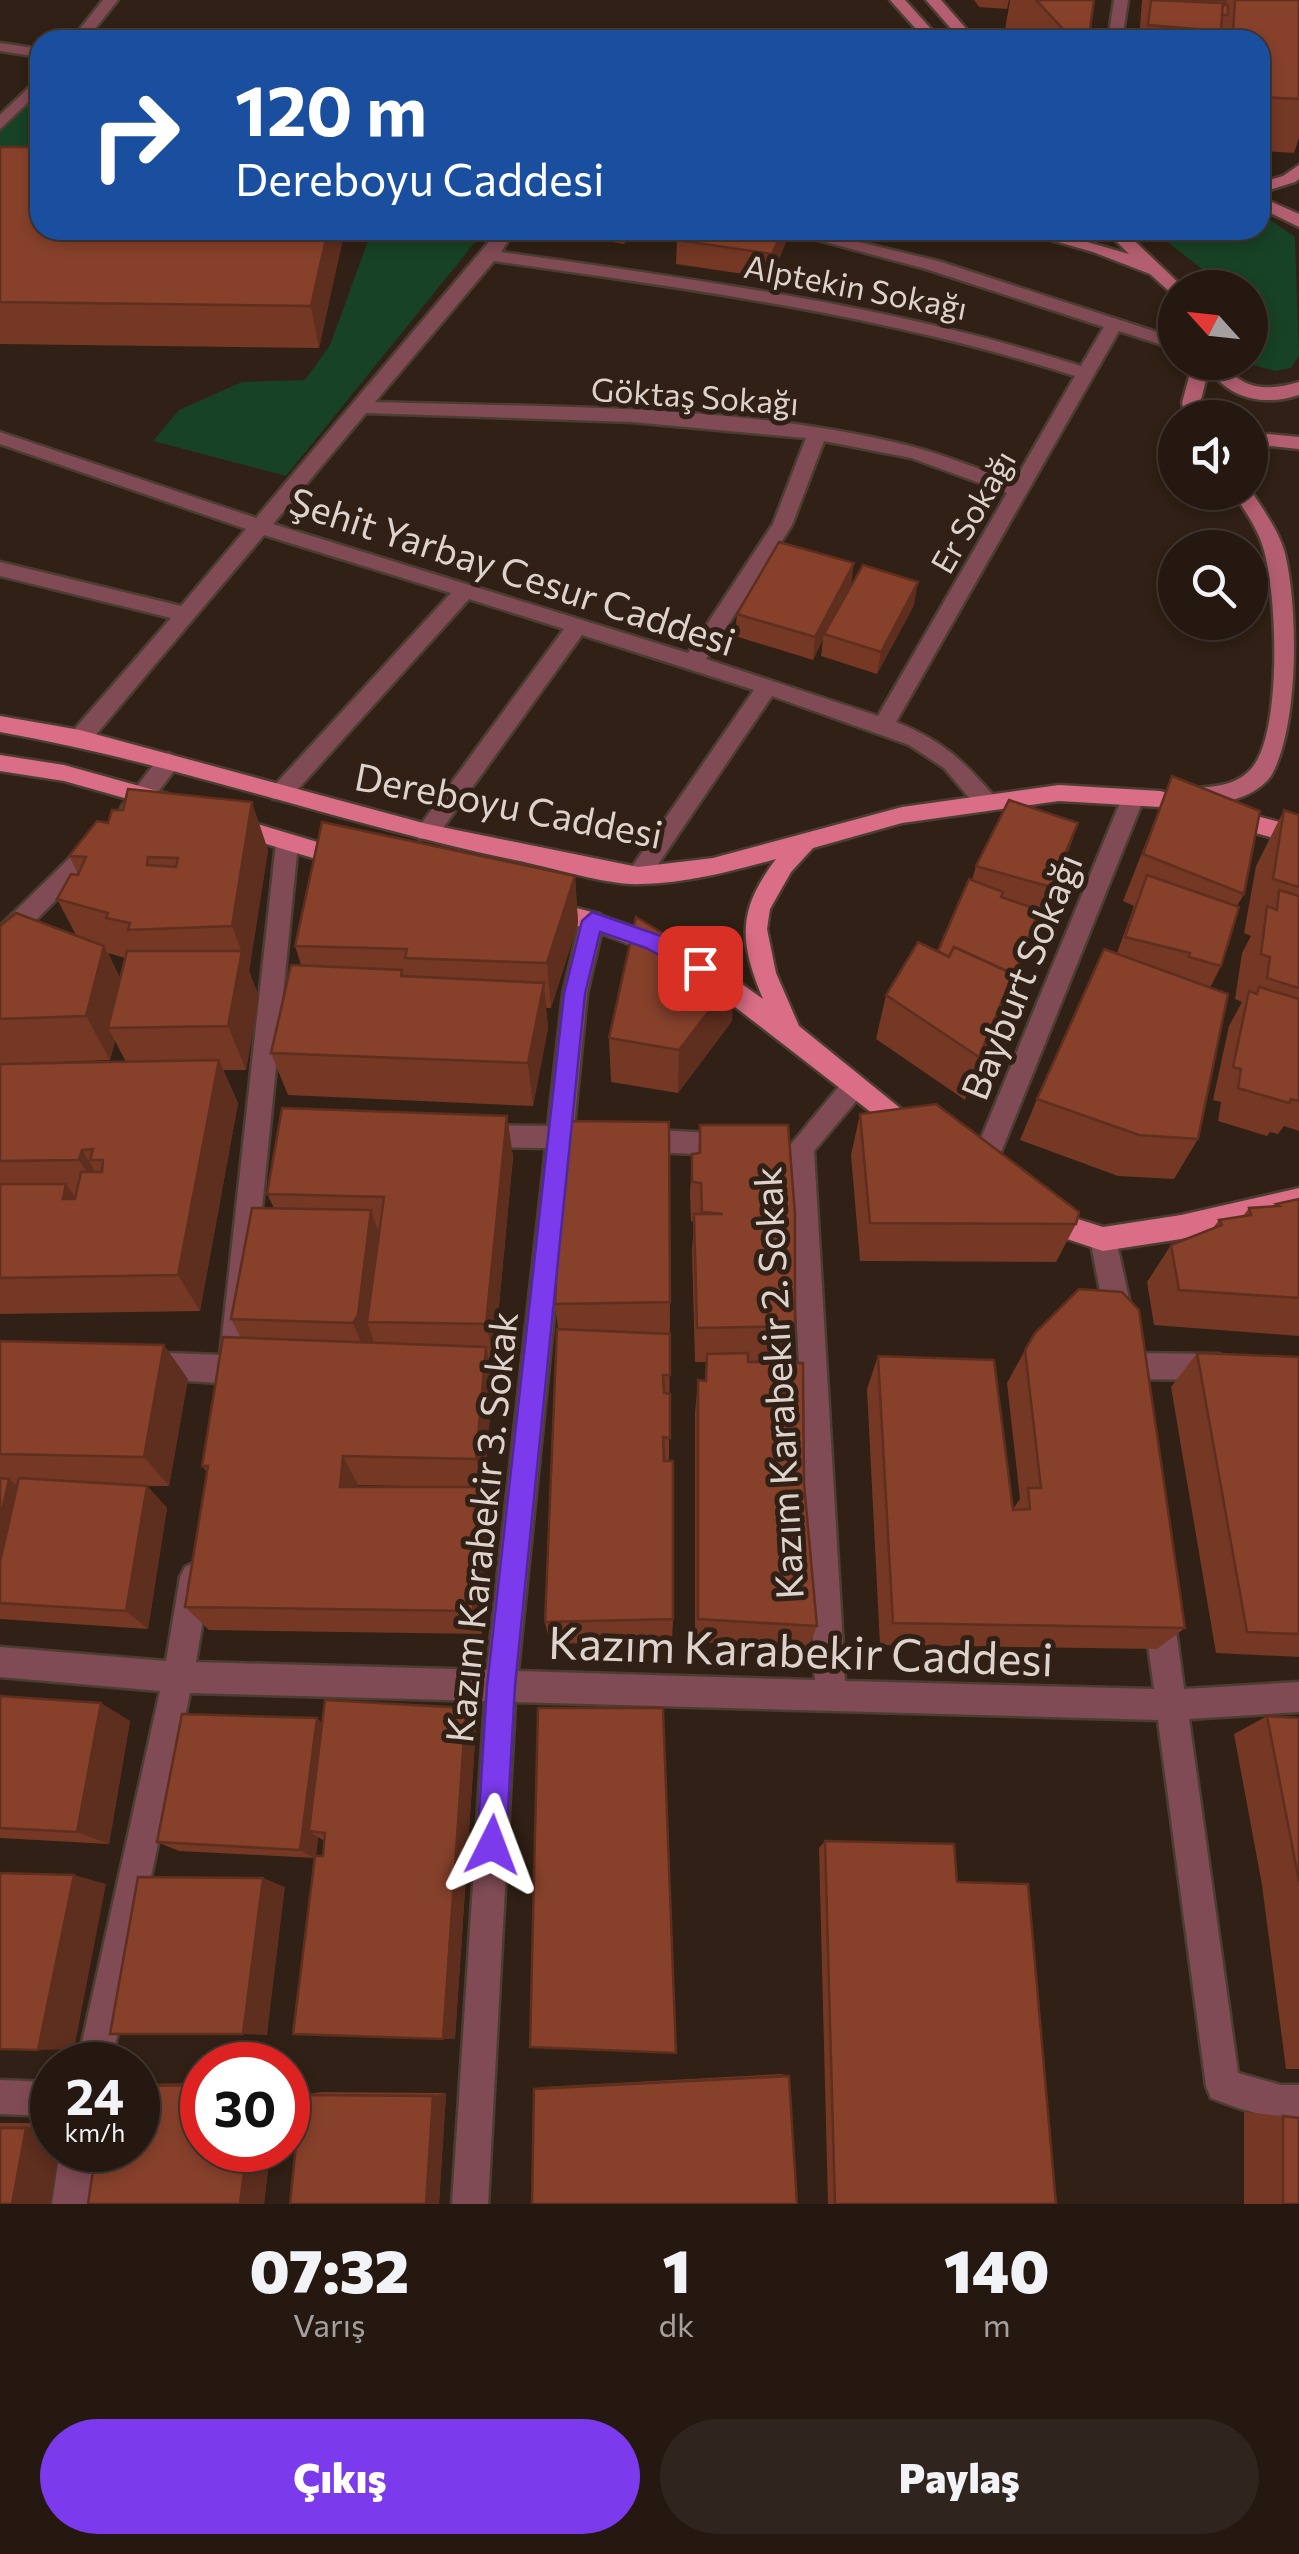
<!DOCTYPE html>
<html lang="tr">
<head>
<meta charset="utf-8">
<style>
  :root { --surface:#241810; --page:#30251e; --text:#f1f3f6; --muted:#a3a09f; --line:#413730; --accent:#7c3aed }
  body { margin:0; font-family:Commissioner,sans-serif; background:var(--page); color:var(--text); height:100vh; display:flex; flex-direction:column; font-size:38px; white-space:nowrap }
  * { box-sizing:border-box; margin:0 }
  p { font-size:32px; color:var(--muted) }
  .icon { flex:none; width:55px; height:55px; fill:none; stroke:currentColor; stroke-width:2; stroke-linecap:round; stroke-linejoin:round }
  .map { position:relative; height:2204px; overflow:hidden }
  .drawer { display:flex; flex-direction:column; background:var(--surface); flex:1 }
  .drawer>* { flex:none }
  .top-card { position:absolute; left:30px; top:30px; width:1240px; height:210px; border-radius:30px; box-shadow:0 5px 15px #0003,0 0 0 2px var(--line); background:#1a4fa0; color:#fff; overflow:hidden }
  .needle { width:65px; rotate:297deg }
  .controls { position:absolute; left:1158px; top:270px; display:grid; gap:20px }
  .controls a { display:grid; place-items:center; width:110px; height:110px; border-radius:50%; background:var(--surface); box-shadow:0 5px 15px #0003,0 0 0 2px var(--line); font-size:50px }
  .speed { position:absolute; left:30px; top:2042px; display:flex; gap:20px; font-size:50px; font-weight:700; text-align:center }
  .speed>* { display:grid; place-content:center; width:130px; height:130px; border-radius:50%; background:var(--surface); box-shadow:0 5px 15px #0003,0 0 0 2px var(--line); line-height:1 }
  .speed small { font-size:25px; font-weight:400 }
  .speed .limit { border:15px solid #d22; background:#fff; color:#111 }
  .pin { position:absolute; display:grid; place-items:center; width:85px; height:85px; color:#fff; margin:-42px; border-radius:20px; box-shadow:0 5px 15px #0006 }
  .me { position:absolute; width:110px; margin:-55px; rotate:3deg; stroke-linejoin:round; filter:drop-shadow(0 0 8px #0008) }
  .turn { display:flex; align-items:center; gap:35px; height:210px; padding:0 40px; font-size:45px }
  .turn .icon { width:130px; height:130px; stroke-width:2.5 }
  .turn b { display:block; font-size:70px; line-height:85px }
  .eta { display:flex; justify-content:space-evenly; align-items:center; height:170px; text-align:center }
  .eta b { font-size:60px; font-weight:800; line-height:70px }
  .primary-button { display:flex; gap:20px; margin-top:auto; padding:20px 40px }
  .primary-button a { flex:1; height:115px; border-radius:60px; background:var(--accent); color:#fff; font-size:40px; font-weight:800; line-height:115px; text-align:center }
  .primary-button a+a { background:var(--page); color:var(--text) }
  .map>svg:first-child { display:block }
</style>
</head>
<body>
<div class="map">
<svg width="1299" height="2204" viewBox="0 0 1299 2204">
  <rect width="100%" height="100%" fill="#302015"/>
  <!-- green -->
  <g fill="#174225">
    <polygon points="40,96 40,180 0,183 0,127"/>
    <polygon points="1260,213 1295,237 1299,356 1291,368 1275,371 1246,363 1250,362 1250,288 1225,287 1152,230 1260,230"/>
    <polygon points="372,230 485,230 286,476 153,441 179,410 242,382 305,380 330,345"/>
  </g>
  <g fill="none" stroke-linecap="round" stroke-linejoin="round">
    <!-- street casing -->
    <g stroke="#4c3d32" stroke-width="5">
      <g id="street">
        <polygon points="103,0 118,0 86,40 71,40"/>
        <polygon points="1114,0 1128,0 1122,40 1108,40"/>
        <polygon points="0,43 40,49 40,57 0,51"/>
        <polygon points="40,77 40,91 0,129 0,115"/>
        <path d="M499,230H515L501,252C697,280 892,305 1081,366L1104,327L926,269L781,230H809L938,261L1175,338V349L1119,331L896,722C941,740 962,759 993,795L996,801L993,807H977L944,768L909,745L772,696L646,882H630L627,876L630,870L754,690L582,635L435,839H419L416,833L419,827L564,629L469,599L289,799H273L270,793L273,787L451,593L264,535L88,744H72L69,738L72,732L171,618L0,576V562L181,606L246,529L0,444V432L256,518ZM494,261C691,289 886,315 1075,376L1014,482C978,469 943,454 906,445C733,403 552,408 375,402ZM366,413L632,422L806,438L773,524L688,653L273,524ZM824,441L911,458L1007,493L878,716L706,659L792,525Z"/>
        <polygon points="169,753 180,761 177,767 138,818 122,818 119,812 122,806 161,755"/>
        <polygon points="1133,790 1144,798 991,1177 987,1185 978,1188 969,1185 965,1177 1122,798"/>
        <polygon points="287,834 298,843 246,1371 242,1380 232,1384 145,1378 135,1374 131,1365 135,1356 145,1352 220,1355 276,843"/>
        <polygon points="98,835 106,838 109,844 106,850 8,948 0,950 0,926 90,838"/>
        <path d="M592,912L600,914L604,921L587,994L574,1126L585,1129L589,1137L585,1145L571,1148L518,1671L815,1680L788,1148L845,1079L854,1075L863,1079L866,1086L863,1093L814,1151L845,1681L1154,1689L1144,1615L1148,1604L1159,1600L1170,1604L1174,1615L1184,1689L1299,1682V1712L1189,1719L1238,2073L1281,2085H1299V2119C1270,2119 1238,2109 1211,2098L1206,2086L1158,1720L515,1702L488,2204H452L485,1701L190,1693L111,2065H77L160,1691L0,1677V1647L166,1661L180,1577L185,1567L195,1562L205,1567L210,1577L196,1662L487,1670L546,1148L476,1147L467,1144L463,1136L467,1128L476,1125L548,1126L563,994L580,921L584,914Z"/>
        <polygon points="636,1129 731,1134 740,1137 744,1145 740,1153 731,1156 636,1151 627,1148 623,1140 627,1132"/>
        <polygon points="1103,1227 1112,1231 1116,1239 1134,1322 1130,1331 1120,1335 1110,1331 1106,1322 1090,1239 1094,1231"/>
        <polygon points="1129,1353 1219,1354 1229,1358 1233,1367 1229,1376 1219,1380 1129,1379 1119,1375 1115,1366 1119,1357"/>
        <polygon points="0,2080 52,2082 52,2116 0,2114"/>
        <polygon points="60,2150 96,2150 88,2204 52,2204"/>
      </g>
    </g>
    <!-- secondary casing -->
    <g stroke="#4c3d32" stroke-width="5">
      <g id="secondary">
        <polygon points="890,0 905,0 941,40 926,40"/>
        <polygon points="926,0 941,0 976,40 961,40"/>
        <polygon points="1299,165 1299,179 1295,182 1260,193 1260,183 1283,176"/>
        <polygon points="1260,197 1299,214 1299,227 1260,208"/>
        <polygon points="1016,230 1045,230 1129,254 1105,230 1123,230 1184,288 1170,292 1150,274 1093,252"/>
        <path d="M1193,362H1222C1243,391 1268,391 1299,382V395C1266,406 1230,400 1209,369L1200,403L1204,418H1186L1182,403Z"/>
        <polygon points="1268,434 1299,437 1299,449 1271,446 1250,455 1250,441"/>
        <path d="M1250,489C1262,508 1277,528 1284,550C1299,606 1299,727 1271,776C1260,791 1242,798 1225,802C1210,806 1194,808 1179,804L1176,798L1179,792C1205,784 1231,791 1251,769C1283,734 1277,591 1263,547C1257,527 1244,510 1233,492Z"/>
      </g>
    </g>
    <!-- primary casing -->
    <g stroke="#4c3d32" stroke-width="5">
      <g id="primary">
        <path d="M0,716L80,730L427,824L638,867L713,858L902,807L1059,785L1160,791L1299,827V845L1160,807L1059,801L902,823L813,848L791,872L770,909L767,929L776,973L799,1026L921,1125L925,1133L921,1141L912,1144L699,979L695,972L699,965H715L763,999C739,941 737,911 776,859C732,871 688,883 642,884C609,886 550,867 515,860C342,824 175,763 0,732Z"/>
        <polygon points="0,755 64,765 168,794 171,800 160,808 64,781 0,771"/>
        <polygon points="231,816 354,853 357,859 346,868 223,831 220,825"/>
        <polygon points="545,900 592,912 672,941 676,948 672,955 664,957 589,929 537,915 533,909"/>
        <polygon points="1299,1188 1299,1212 1181,1239 1103,1251 1031,1227 1027,1219 1031,1211 1040,1207 1103,1227 1181,1215"/>
      </g>
    </g>
    <!-- street -->
    <use href="#street" fill="#804b55" fill-rule="evenodd"/>
    <!-- secondary -->
    <use href="#secondary" fill="#b35f71" fill-rule="evenodd"/>
    <!-- primary -->
    <use href="#primary" fill="#da6e86" fill-rule="evenodd"/>
  </g>
  <!-- wall -->
  <g fill="#743825" fill-rule="evenodd">
    <polygon points="974,0 1009,0 1007,9 979,7"/>
    <polygon points="1010,0 1094,0 1088,40 1014,40 1005,30"/>
    <polygon points="1142,0 1299,0 1299,138 1294,153 1260,151 1260,40 1222,40 1222,36 1221,40 1139,40"/>
    <polygon points="0,147 40,230 341,230 343,238 319,348 0,344"/>
    <polygon points="544,230 632,230 624,244"/>
    <polygon points="677,240 786,242 771,278 676,264"/>
    <polygon points="851,586 914,605 877,674 821,656 823,639 813,660 735,636 737,614"/>
    <polygon points="1172,776 1244,894 1237,906 1221,966 1210,988 1198,1139 1174,1179 1118,1176 1020,1140 1037,1099 1117,953 1134,906 1123,901"/>
    <polygon points="1284,810 1299,815 1299,1131 1284,1126 1278,1134 1270,1132 1267,1136 1218,1121 1221,1102 1213,1100 1229,1026 1242,1002 1235,999 1242,953 1251,936 1244,933 1256,866"/>
    <polygon points="1078,823 1065,861 1038,924 1035,922 1002,1011 1000,1010 965,1100 876,1039 886,995 938,951 972,880 976,866"/>
    <path d="M268,850L249,971L259,997L246,1070H223L238,1103L200,1311L0,1314V926L76,935L57,899L78,874L69,856ZM108,953L125,958L120,978ZM115,1041L126,1062L9,1064L110,1060Z"/>
    <polygon points="575,876 578,923 551,1008 546,1008 548,1028 533,1106 288,1095 271,1053 301,965 295,946"/>
    <polygon points="732,1021 678,1093 611,1082 609,1038"/>
    <polygon points="860,1114 1076,1224 1056,1262 860,1261 851,1155"/>
    <path d="M507,1116L513,1157L494,1358H488L493,1380L484,1488H480L488,1515L482,1634L209,1630L185,1607L207,1472L202,1466L241,1338L231,1319L274,1208L267,1194ZM358,1485L443,1487H358Z"/>
    <polygon points="700,1125 795,1326 788,1360 748,1361 804,1484 817,1626 808,1648 695,1642 695,1413 698,1380 705,1381 706,1362 695,1362 692,1252 694,1222 691,1221 690,1194 692,1154 698,1153"/>
    <polygon points="1299,1199 1299,1336 1154,1325 1147,1282 1171,1245 1213,1228 1219,1220 1243,1216 1249,1208 1274,1207 1276,1204"/>
    <polygon points="670,1302 669,1461 673,1619 672,1641 550,1644 545,1622 558,1329 555,1304"/>
    <polygon points="0,1341 188,1379 169,1486 147,1486 167,1508 148,1629 0,1619"/>
    <polygon points="1025,1350 1185,1628 1157,1649 880,1645 867,1389 878,1356 1013,1509 1020,1499 1007,1383"/>
    <polygon points="1197,1353 1299,1357 1299,1657 1216,1653 1171,1387"/>
    <polygon points="0,1696 130,1721 109,1844 0,1838"/>
    <path d="M466,1708L476,1726L455,2039L315,1858L179,1851L157,1842L322,1723ZM318,1837L325,1841L323,1856H316Z"/>
    <polygon points="1267,1716 1299,1718 1299,2069 1286,2069 1262,1885 1234,1734"/>
    <polygon points="825,1841 957,1882 1056,2204 828,2204 819,1848"/>
    <polygon points="781,2074 789,2076 534,2089 541,2087"/>
    <polygon points="202,2083 202,2150 270,2150 264,2204 88,2204 138,2150 138,2084"/>
    <polygon points="322,2092 446,2093 439,2204 301,2095"/>
    <polygon points="1244,2112 1299,2118 1299,2204 1244,2204"/>
    <polygon points="0,2123 52,2123 52,2150 59,2150 50,2204 0,2204"/>
  </g>
  <!-- shaded-wall -->
  <g fill="#5e2e1e">
    <polygon points="328,230 341,230 343,238 319,348 311,306"/>
    <polygon points="624,230 632,230 624,244"/>
    <polygon points="783,230 786,230 786,242 771,278 772,254"/>
    <polygon points="854,563 851,586 824,634 823,639 813,660 815,637"/>
    <polygon points="918,582 914,605 877,674 881,652"/>
    <polygon points="252,802 268,850 249,971 259,997 246,1070 228,1026 242,952 232,926"/>
    <polygon points="1078,823 1065,861 1038,924 1051,887"/>
    <polygon points="575,876 578,923 551,1008 547,963"/>
    <polygon points="1039,910 1026,947 1002,1011 1014,976"/>
    <polygon points="104,946 126,991 108,1028 115,1041 110,1060 86,1016"/>
    <polygon points="1013,974 998,1018 965,1100 979,1057"/>
    <polygon points="735,977 732,1021 678,1093 679,1050"/>
    <polygon points="544,983 548,1028 533,1106 528,1063"/>
    <polygon points="219,1060 238,1103 200,1311 178,1275"/>
    <polygon points="507,1116 513,1157 494,1358 486,1324"/>
    <polygon points="82,1150 107,1190 104,1200 79,1160"/>
    <polygon points="66,1184 93,1223 63,1199"/>
    <polygon points="371,1210 384,1248 367,1322 373,1339 372,1349 367,1357 353,1323"/>
    <polygon points="164,1345 188,1379 169,1486 144,1457"/>
    <polygon points="486,1347 493,1380 484,1488 476,1459"/>
    <polygon points="343,1456 358,1485 355,1515 340,1487"/>
    <polygon points="9,1479 41,1507 0,1603 0,1520"/>
    <polygon points="147,1486 167,1508 148,1629 126,1611"/>
    <polygon points="479,1487 488,1515 482,1634 473,1611"/>
    <polygon points="101,1703 130,1721 109,1844 77,1832"/>
    <polygon points="466,1708 476,1726 455,2039 443,2039"/>
    <polygon points="317,1718 331,1732 309,1831 318,1837 316,1859 300,1850"/>
    <polygon points="74,1875 106,1884 74,2049 38,2050"/>
    <polygon points="263,1878 285,1887 267,2035 243,2034"/>
    <polygon points="446,2093 439,2204 426,2204 433,2096"/>
    <polygon points="52,2124 52,2150 59,2150 50,2204 12,2204 26,2128"/>
    <polygon points="247,2150 270,2150 264,2204 240,2204"/>
  </g>
  <!-- building -->
  <g fill="#87412b" stroke="#5e2e1e" stroke-width="2.5" fill-rule="evenodd">
    <polygon points="1036,0 1094,0 1090,29 1064,30"/>
    <polygon points="1151,0 1223,3 1221,31 1148,25"/>
    <polygon points="1178,0 1225,0 1225,5 1228,5 1228,15 1222,15 1223,3"/>
    <polygon points="1235,0 1299,0 1299,99 1260,97 1260,40 1238,40 1238,37 1242,35 1233,34"/>
    <polygon points="1148,32 1222,37 1221,40 1146,40"/>
    <polygon points="0,147 40,147 40,230 328,230 311,306 0,302"/>
    <polygon points="681,230 783,230 772,254 677,240"/>
    <polygon points="779,542 854,563 815,637 737,614"/>
    <polygon points="863,565 918,582 881,652 824,634"/>
    <polygon points="1172,776 1260,811 1244,894 1143,854"/>
    <path d="M128,789L252,802L232,926L128,930L130,923L106,918L108,913L57,899L71,874L78,875L86,857L69,856L97,821L108,823L112,810H123ZM148,857L178,858L176,867L147,865Z"/>
    <polygon points="1009,800 1078,823 1051,887 976,866"/>
    <polygon points="1284,810 1299,815 1299,887 1273,879"/>
    <polygon points="322,822 575,876 547,963 405,958 407,949 295,946"/>
    <polygon points="1147,875 1239,907 1221,966 1189,957 1190,953 1125,937"/>
    <polygon points="969,879 1003,892 1001,897 1039,910 1014,976 1013,974 954,947 949,957 938,951"/>
    <polygon points="1279,890 1299,896 1299,988 1267,978 1270,957 1261,954 1267,906 1277,910"/>
    <polygon points="16,913 104,946 86,1016 0,1019 0,926"/>
    <polygon points="636,917 735,977 679,1050 609,1038"/>
    <polygon points="918,942 949,957 954,947 1013,974 979,1057 886,995"/>
    <polygon points="1104,949 1228,994 1198,1139 1139,1135 1037,1099"/>
    <polygon points="127,951 242,951 228,1026 108,1028"/>
    <polygon points="291,965 402,970 401,976 544,983 528,1063 271,1053"/>
    <polygon points="1259,987 1299,999 1299,1101 1291,1099 1289,1103 1238,1088 1241,1069 1233,1067 1249,991 1257,994"/>
    <polygon points="219,1060 178,1275 0,1278 0,1184 66,1184 63,1199 75,1199 81,1172 102,1172 103,1160 90,1160 93,1149 82,1150 79,1160 0,1161 0,1064"/>
    <polygon points="936,1104 1079,1212 1076,1224 870,1223 860,1114"/>
    <polygon points="282,1108 507,1116 486,1324 367,1322 384,1197 267,1194"/>
    <polygon points="562,1121 669,1122 670,1302 555,1304"/>
    <polygon points="700,1125 788,1125 795,1214 795,1326 697,1328 694,1214 723,1214 702,1212 701,1183 692,1182 692,1154 700,1153"/>
    <polygon points="1299,1199 1299,1298 1179,1290 1171,1245 1222,1225 1219,1220 1251,1215 1249,1208 1279,1206 1276,1204"/>
    <polygon points="252,1208 371,1210 358,1315 353,1323 231,1319"/>
    <polygon points="1079,1289 1122,1292 1139,1310 1185,1628 893,1623 878,1356 994,1360 1013,1510 1030,1509 1028,1488 1041,1488 1025,1350 1035,1333"/>
    <polygon points="557,1329 670,1334 670,1375 663,1375 664,1393 670,1394 670,1438 663,1437 664,1461 673,1461 673,1619 545,1622"/>
    <polygon points="223,1337 486,1347 476,1459 343,1456 340,1487 479,1487 473,1611 185,1607 208,1466 202,1466"/>
    <polygon points="0,1341 164,1345 144,1457 0,1454"/>
    <polygon points="748,1353 748,1362 803,1363 804,1484 817,1626 698,1619 698,1380 706,1381 707,1354"/>
    <polygon points="1197,1353 1299,1357 1299,1634 1247,1632"/>
    <polygon points="0,1478 9,1479 0,1520"/>
    <polygon points="19,1478 147,1486 126,1611 0,1603 0,1562"/>
    <polygon points="0,1696 101,1703 77,1832 0,1828"/>
    <polygon points="325,1700 466,1708 443,2039 293,2034 315,1856 323,1856 325,1833 309,1831"/>
    <polygon points="538,1708 663,1708 676,2053 530,2047"/>
    <polygon points="182,1714 317,1718 300,1850 157,1842"/>
    <polygon points="1267,1716 1299,1718 1299,1882 1298,1876"/>
    <polygon points="825,1841 954,1844 957,1882 1028,1884 1056,2204 835,2204"/>
    <polygon points="0,1873 74,1875 38,2050 0,2049"/>
    <polygon points="138,1877 263,1878 243,2034 110,2034"/>
    <polygon points="789,2076 797,2204 532,2204 534,2089"/>
    <polygon points="202,2085 202,2150 247,2150 240,2204 88,2204 96,2150 138,2150 138,2086"/>
    <polygon points="301,2095 433,2096 426,2204 290,2204"/>
    <polygon points="1283,2116 1299,2118 1299,2204 1283,2204"/>
    <polygon points="0,2128 26,2128 12,2204 0,2204"/>
  </g>
  <!-- route -->
  <polygon fill="#7c3aed" stroke="#51269a" stroke-width="2.5" points="592,912 661,936 708,962 711,968 700,977 646,948 600,932 585,994 515,1686 506,1845 502,1856 492,1860 481,1856 477,1845 487,1686 564,994 582,921"/>
  <g text-anchor="middle" dominant-baseline="central" stroke-width="10" stroke-linejoin="round" paint-order="stroke">
    <!-- far-street labels -->
    <g font-size="32" fill="#ded3cc" stroke="#302015">
      <text transform="translate(856 286) rotate(11)">Alptekin Sokağı</text>
      <text transform="translate(695 395) rotate(4)">Göktaş Sokağı</text>
      <text transform="translate(972 511) rotate(-60)">Er Sokağı</text>
    </g>
    <!-- street labels -->
    <g font-size="38" fill="#ded3cc" stroke="#302015">
      <text transform="translate(513 570) rotate(18)">Şehit Yarbay Cesur Caddesi</text>
      <text transform="translate(509 804) rotate(11)">Dereboyu Caddesi</text>
      <text transform="translate(1020 976) rotate(-68)">Bayburt Sokağı</text>
      <text transform="translate(777 1383) rotate(-93)">Kazım Karabekir 2. Sokak</text>
      <text transform="translate(480 1527) rotate(-84)">Kazım Karabekir 3. Sokak</text>
    </g>
    <!-- near-street labels -->
    <g font-size="45" fill="#ded3cc" stroke="#302015">
      <text transform="translate(801 1649) rotate(2)">Kazım Karabekir Caddesi</text>
    </g>
  </g>
</svg>
<div class="controls">
<a><svg class="needle" viewBox="-14 -14 28 28"><path d="M0-13l5 13h-10z" fill="#e53935"/><path d="M0 13l5-13h-10z" fill="#a3a09f"/></svg></a>
<a><svg class="icon" aria-label="sound" viewBox="0 0 24 24"><path d="M4 9h4l5-4v14l-5-4H4zM17 9q2 3 0 6"/></svg></a>
<a><svg class="icon" aria-label="search" viewBox="0 0 24 24"><circle cx="10" cy="10" r="6"/><path d="M15 15l6 6"/></svg></a>
</div>
<div class="speed"><div>24<small>km/h</small></div><div class="limit">30</div></div>
<div class="pin" style="left:700px;top:968px;background:#d93025"><svg class="icon" aria-label="arrive" viewBox="0 0 24 24"><path d="M6 21V4h12l-3 4 3 4H6"/></svg></div>
<svg class="me" style="left:492px;top:1845px" viewBox="-20 -20 40 40"><path d="M0-17L14 15 0 8-14 15z" fill="#7c3aed" stroke="#fff" stroke-width="4"/></svg>
<div class="top-card">
<div class="turn"><svg class="icon" aria-label="right" viewBox="0 0 24 24"><path d="M7 20v-9h11M14 6l5 5-5 5"/></svg><div><b>120 m</b>Dereboyu Caddesi</div></div>
</div>
</div>
<section class="drawer">
<div class="eta">
<div><b>07:32</b><p>Varış</p></div>
<div><b>1</b><p>dk</p></div>
<div><b>140</b><p>m</p></div>
</div>
<div class="primary-button"><a>Çıkış</a><a>Paylaş</a></div>
</section>
</body>
</html>
